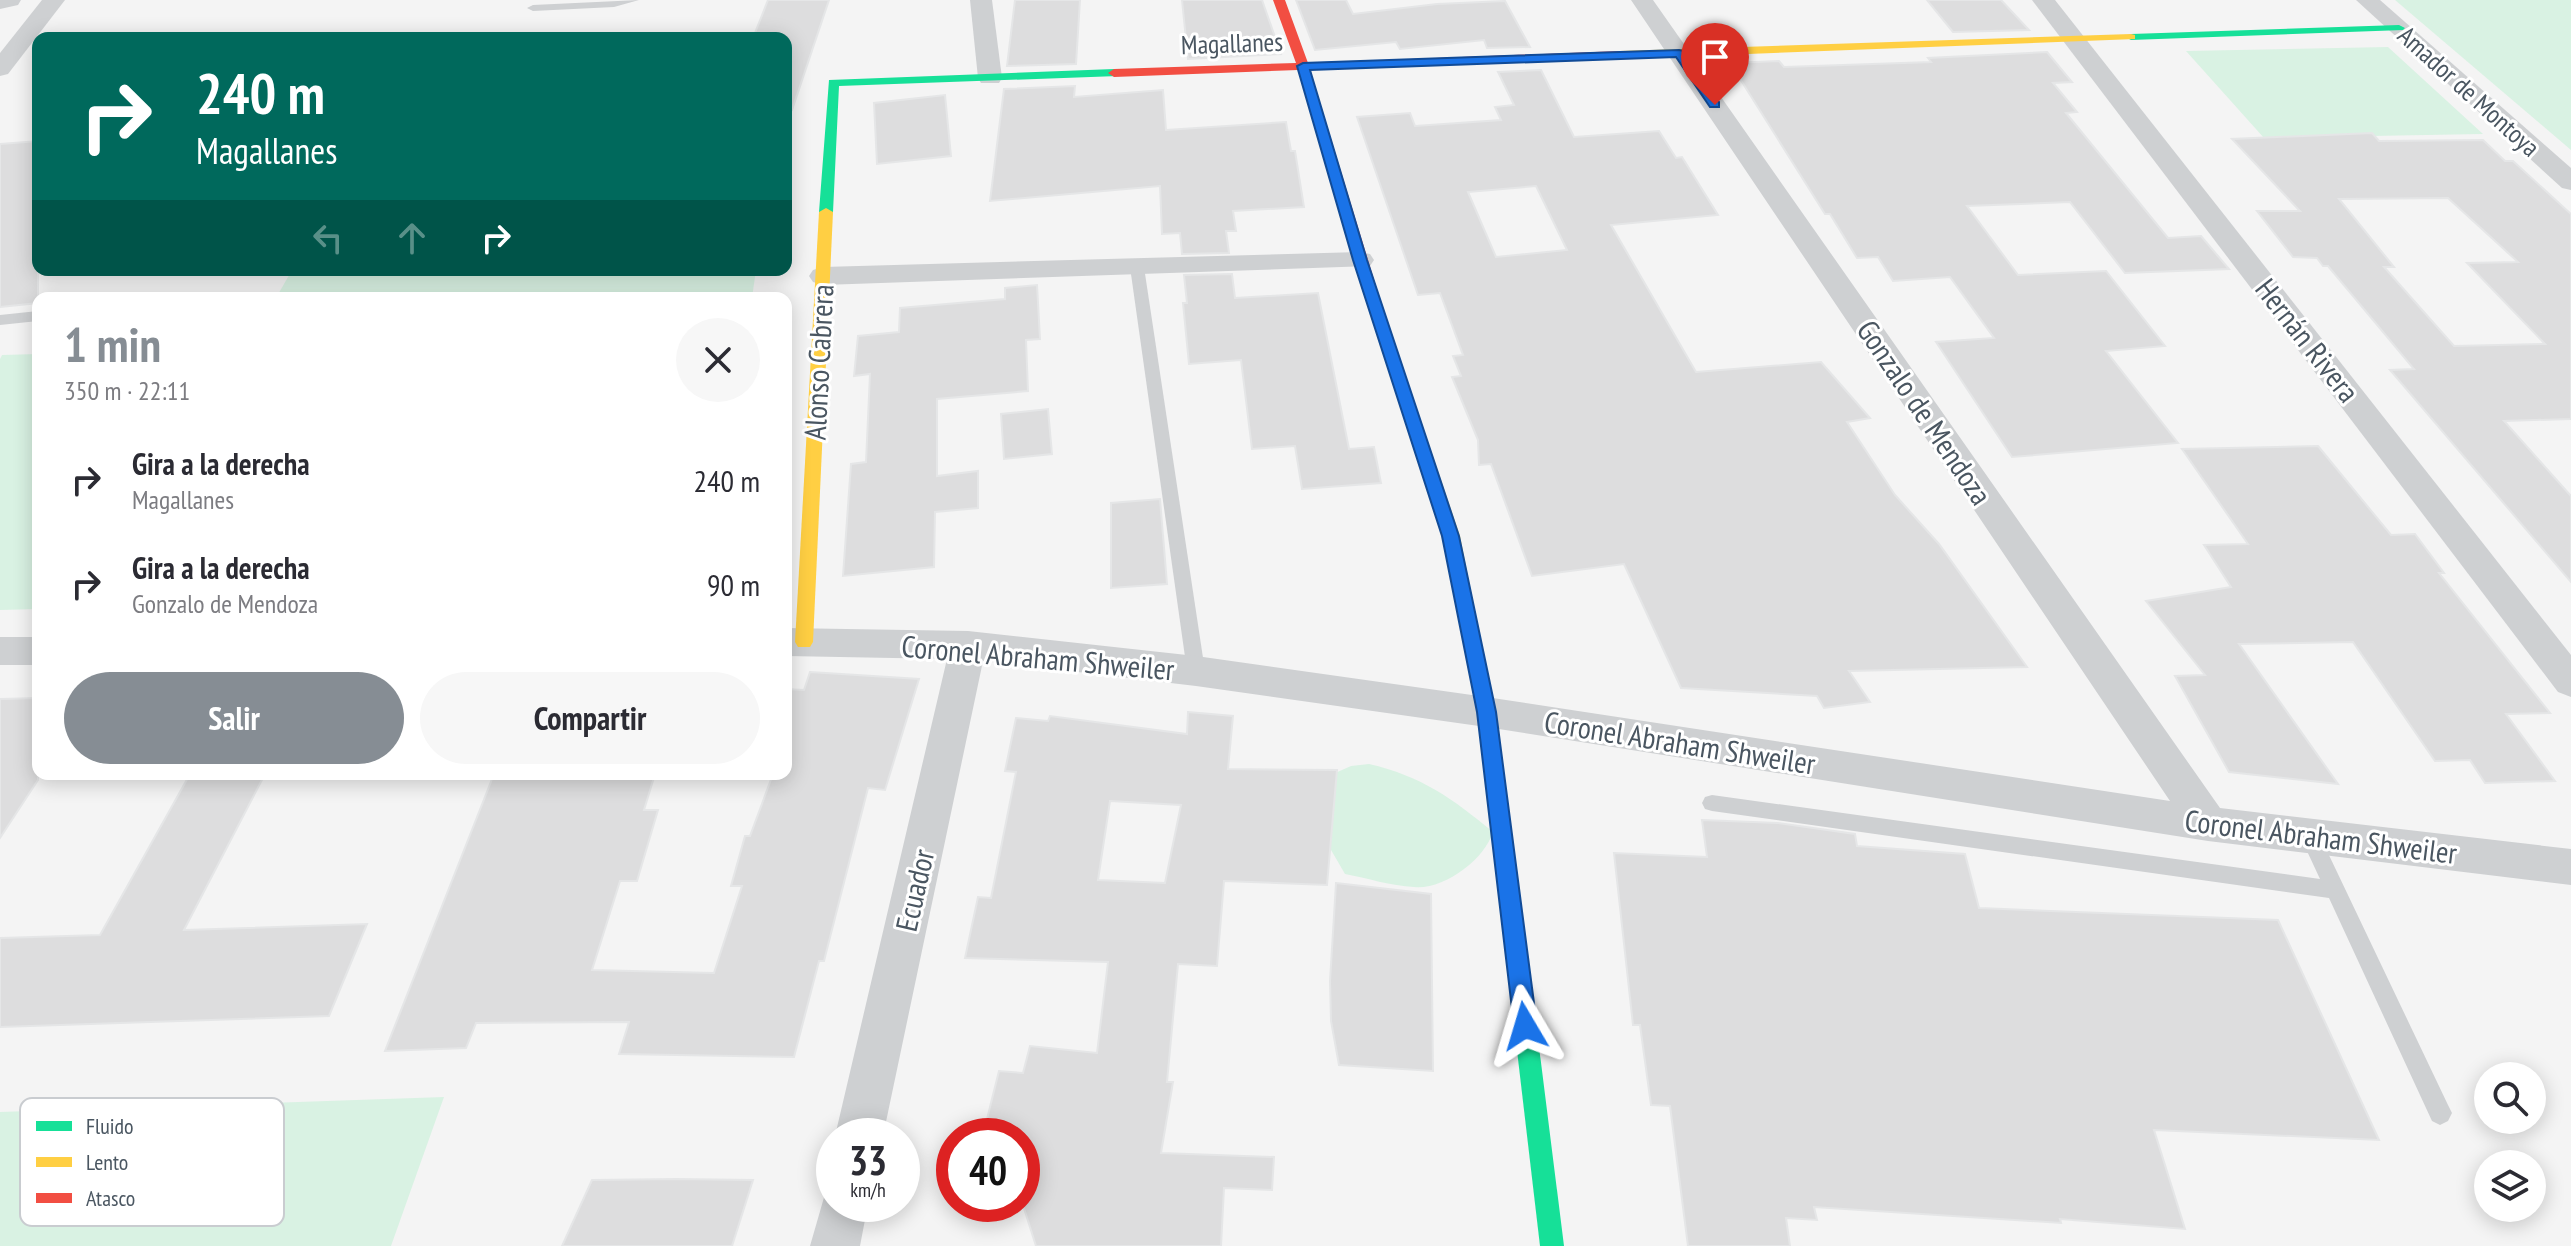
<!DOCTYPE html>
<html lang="es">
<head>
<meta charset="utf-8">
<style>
  :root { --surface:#fff; --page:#f7f7f7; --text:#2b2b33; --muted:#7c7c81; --accent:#868d94 }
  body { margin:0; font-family:"PT Sans Narrow",sans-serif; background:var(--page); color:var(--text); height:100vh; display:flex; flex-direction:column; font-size:30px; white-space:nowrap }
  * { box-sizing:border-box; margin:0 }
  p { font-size:26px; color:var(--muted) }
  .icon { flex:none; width:44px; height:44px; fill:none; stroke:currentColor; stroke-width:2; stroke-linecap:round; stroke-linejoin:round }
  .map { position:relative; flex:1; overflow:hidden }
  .details { position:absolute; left:32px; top:292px; width:760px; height:488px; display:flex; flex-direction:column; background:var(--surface); border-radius:16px; box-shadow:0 4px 20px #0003 }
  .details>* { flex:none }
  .banner { position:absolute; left:32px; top:32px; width:760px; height:244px; border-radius:16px; box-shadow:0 4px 20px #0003; background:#00695c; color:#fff; overflow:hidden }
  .controls { position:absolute; left:2474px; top:1062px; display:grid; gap:16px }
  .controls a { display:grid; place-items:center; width:72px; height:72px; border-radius:50%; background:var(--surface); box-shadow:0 4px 20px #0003; font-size:40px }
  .speed { position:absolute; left:816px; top:1118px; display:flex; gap:16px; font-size:40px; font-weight:700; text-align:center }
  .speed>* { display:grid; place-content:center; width:104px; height:104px; border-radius:50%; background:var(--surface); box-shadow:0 4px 20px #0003; line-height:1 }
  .speed small { font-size:20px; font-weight:400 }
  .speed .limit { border:12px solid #d22; background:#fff; color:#111 }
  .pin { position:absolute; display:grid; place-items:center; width:68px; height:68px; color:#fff; margin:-82px -34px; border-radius:50% 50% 50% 0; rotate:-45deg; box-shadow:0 0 8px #0007 }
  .pin .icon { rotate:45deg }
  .me { position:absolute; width:88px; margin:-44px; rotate:353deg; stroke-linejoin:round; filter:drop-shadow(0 0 6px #0008) }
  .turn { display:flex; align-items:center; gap:28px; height:168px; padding:0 32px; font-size:36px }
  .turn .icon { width:104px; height:104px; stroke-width:2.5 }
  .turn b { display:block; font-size:56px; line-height:68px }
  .lanes { display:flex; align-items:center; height:76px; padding:0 32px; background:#0003; justify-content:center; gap:40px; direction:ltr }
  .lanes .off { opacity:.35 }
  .round { display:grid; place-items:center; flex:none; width:84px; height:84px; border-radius:42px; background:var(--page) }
  .headline { display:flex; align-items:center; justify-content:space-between; height:136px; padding:0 32px }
  h1 { font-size:48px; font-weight:800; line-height:60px; color:var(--accent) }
  .action { display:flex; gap:16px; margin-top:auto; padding:16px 32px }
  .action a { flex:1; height:92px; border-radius:48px; background:var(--accent); color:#fff; font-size:32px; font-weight:800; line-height:92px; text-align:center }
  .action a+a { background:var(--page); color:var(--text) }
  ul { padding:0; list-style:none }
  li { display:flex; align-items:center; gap:24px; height:104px; padding:0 32px }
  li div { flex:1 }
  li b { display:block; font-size:30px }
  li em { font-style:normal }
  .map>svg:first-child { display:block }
</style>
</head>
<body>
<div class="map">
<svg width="2571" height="1246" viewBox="0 0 2571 1246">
  <rect width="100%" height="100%" fill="#f4f4f4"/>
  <!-- green -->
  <g fill="#d9f2e3">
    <polygon points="2395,0 2571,0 2571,150"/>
    <polygon points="2388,47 2483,134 2264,138 2186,51"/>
    <polygon points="292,270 756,270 752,298 276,298"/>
    <polygon points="38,354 38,609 0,610 0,359 2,355"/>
    <path d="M1369,764C1421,776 1452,798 1493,832C1484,860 1444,890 1414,887C1391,886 1367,878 1345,874L1327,843L1333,774L1351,766Z"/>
    <polygon points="444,1097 391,1246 0,1246 0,1112"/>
  </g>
  <!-- building -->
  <g fill="#ddddde" stroke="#e5e6e7" stroke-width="2" fill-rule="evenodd">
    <polygon points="768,0 829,0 792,110 786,109 786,38 753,38"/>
    <polygon points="1015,0 1080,0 1076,64 1007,66"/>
    <polygon points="1182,0 1262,0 1281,54 1188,59"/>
    <polygon points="1296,0 1346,0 1353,14 1437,4 1505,1 1530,47 1487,48 1484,40 1400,49 1396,42 1315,50"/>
    <polygon points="1927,0 2001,0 2029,30 1953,32"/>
    <polygon points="2047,52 2072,82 2053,83 2077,112 2066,113 2168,238 2201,236 2229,269 2125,273 2070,202 1967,206 2018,275 2106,271 2165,346 2106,351 2178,443 2012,457 1936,342 1994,338 1950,277 1893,281 1878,257 1857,258 1830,214 1825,214 1730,63 1779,61 1784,67 1931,62 1928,58"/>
    <path d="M1541,70L1574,137L1659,131L1676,158L1682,157L1718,215L1611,225L1696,372L1821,362L1870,418L1847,422L1895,495L1939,544L2027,667L1849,671L1870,702L1824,708L1817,696L1681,688L1624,564L1532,576L1491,464L1479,465L1478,440L1452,377L1461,376L1453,356L1463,355L1440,293L1418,295L1357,117L1410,113L1415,126L1501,120L1495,107L1514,105L1498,72ZM1536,186L1567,250L1496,257L1468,192Z"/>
    <polygon points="1075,86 1074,97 1163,90 1166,130 1286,122 1291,151 1295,151 1304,207 1233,211 1236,231 1226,231 1229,253 1182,254 1180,233 1162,234 1160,186 990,201 1004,89"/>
    <polygon points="945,95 951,156 877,164 874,103"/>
    <path d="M2372,133L2379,141L2483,140L2505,161H2513L2571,214V419L2504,421L2571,496V582L2390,370L2414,369L2328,266H2323L2317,258L2293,257L2257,211H2300L2232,139ZM2448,198L2518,262L2467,263L2545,344L2454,346L2384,267H2394L2339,199Z"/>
    <polygon points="38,141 38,303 0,307 0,144"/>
    <polygon points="1232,274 1235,298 1318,293 1349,449 1374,447 1381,483 1302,489 1295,446 1252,449 1241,360 1189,364 1183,303 1187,303 1184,275"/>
    <polygon points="1037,285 1040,339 1026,340 1028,391 937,399 937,476 978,471 978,508 935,512 934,567 843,576 851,464 866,462 870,374 854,376 858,336 899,332 900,308 1005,299 1005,288"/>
    <polygon points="1048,409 1052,454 1004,459 1001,414"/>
    <polygon points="2318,446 2391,535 2415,534 2444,573 2439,573 2550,713 2506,714 2555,781 2485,783 2470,760 2435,761 2353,642 2239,644 2338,784 2229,772 2175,676 2205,675 2146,601 2231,587 2204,545 2248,544 2182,449"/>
    <polygon points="1160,499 1167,584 1111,588 1111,503"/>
    <polygon points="810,672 919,679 885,790 868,788 824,961 819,961 794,1057 619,1054 629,1022 476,1023 466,1048 385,1051 494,774 655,774 644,810 658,810 637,881 620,881 592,970 714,973 742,886 731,886 745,836 750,836 773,774 786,774 786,689 804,690"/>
    <polygon points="38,698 38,780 0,838 0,699"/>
    <path d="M1188,712L1233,716L1228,769L1337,770L1327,885L1224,881L1217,966L1178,964L1167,1082H1173L1161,1153L1274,1157L1272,1190L1224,1188L1221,1246H1036L1022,1202V1136L984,1131L999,1071L1023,1073L1030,1046L1097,1053L1108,962L965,958L978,897L991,898L1016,772L1005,771L1016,718L1048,721L1050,716L1187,734ZM1110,801L1181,805L1165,883L1098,880Z"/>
    <polygon points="190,774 265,774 184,930 367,924 329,1016 0,1027 0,938 100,935"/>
    <polygon points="1702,820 1778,823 1855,834 1857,846 1965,854 1979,908 2278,920 2379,1140 2154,1130 2185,1229 2060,1219 2061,1223 1814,1207 1817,1220 1786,1218 1790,1246 1688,1246 1670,1106 1651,1105 1640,1025 1633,1025 1614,853 1707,857"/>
    <polygon points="1336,883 1431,894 1433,1071 1339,1065 1331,1021 1330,981"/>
    <polygon points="592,1180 676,1179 753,1180 732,1246 562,1246"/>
  </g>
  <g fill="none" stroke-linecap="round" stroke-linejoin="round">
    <!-- lane -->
    <g fill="#ced0d2" fill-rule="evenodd">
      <polygon points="639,0 614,7 533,11 527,8 533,5"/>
      <polygon points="1137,263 1144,267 1205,671 1203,676 1189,676 1187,671 1130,267"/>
      <polygon points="38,311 38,321 0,325 0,315"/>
      <polygon points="1712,795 2320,879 2300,836 2303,830 2310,827 2317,830 2448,1105 2452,1113 2448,1121 2440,1125 2432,1121 2329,898 1712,811 1705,809 1702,803 1705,797"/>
    </g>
    <!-- street -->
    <g fill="#ced0d2" fill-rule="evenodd">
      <polygon points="0,0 21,0 18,5 0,9"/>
      <polygon points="42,0 65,0 8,74 0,76 0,53"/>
      <polygon points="970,0 992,0 1002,78 999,83 981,83 978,78"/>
      <polygon points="1631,0 1653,0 2220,808 2571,849 2571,885 2208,841 1486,727 1196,686 983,661 883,1136 835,1136 947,659 786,656 786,628 968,631 1196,656 1486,697 2170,801"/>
      <polygon points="2032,0 2055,0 2571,655 2571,697 2558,692"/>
      <polygon points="2356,0 2380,0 2571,168 2571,190 2562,188"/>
      <polygon points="1360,252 1370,254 1374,260 1370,266 823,285 813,282 809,276 813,270 823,267"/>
      <rect x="0" y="637" width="38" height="28"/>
      <polygon points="834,1184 834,1204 868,1204 860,1246 810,1246 827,1187"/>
    </g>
    <!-- fast -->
    <g fill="#16e098" fill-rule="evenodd">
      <polygon points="2399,25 2405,28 2403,30 2131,40 2125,37 2131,34"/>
      <polygon points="1114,69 1118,70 1118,76 839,86 833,212 826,216 819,212 829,80"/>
      <polygon points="1521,981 1529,984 1532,991 1564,1246 1540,1246 1510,991 1513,984"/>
    </g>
    <!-- slow -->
    <g fill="#ffcf43" fill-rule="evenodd">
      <polygon points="2131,34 2135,35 2135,39 1620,59 1614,55 1620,51"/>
      <polygon points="826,208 833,212 813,642 810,647 798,647 795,642 819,212"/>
      <polygon points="1376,304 1383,309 1460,536 1495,712 1532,991 1529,998 1521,1001 1513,998 1510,991 1477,712 1442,536 1369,309"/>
    </g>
    <!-- jam -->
    <polygon fill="#f24e42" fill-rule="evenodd" points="1273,0 1285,0 1308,63 1620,51 1626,55 1620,59 1310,70 1383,309 1376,314 1369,309 1298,70 1114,77 1108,73 1114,69 1296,63"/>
  </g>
  <!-- route -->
  <polygon fill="#1a73e8" stroke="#114b97" stroke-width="2" points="1679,50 1684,51 1719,102 1719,107 1710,107 1676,57 1310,70 1367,260 1459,536 1496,712 1537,1026 1533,1034 1525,1037 1517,1034 1514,1026 1477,712 1442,536 1353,260 1297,66 1303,63"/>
  <g text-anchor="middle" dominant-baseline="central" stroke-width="6" stroke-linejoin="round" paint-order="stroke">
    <!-- far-street labels -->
    <g font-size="26" fill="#4a5661" stroke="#fff">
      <text transform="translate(1232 43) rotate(-2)">Magallanes</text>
      <text transform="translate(2469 91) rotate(42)">Amador de Montoya</text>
    </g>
    <!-- street labels -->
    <g font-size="30" fill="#4a5661" stroke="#fff">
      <text transform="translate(2308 340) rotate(52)">Hernán Rivera</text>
      <text transform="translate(818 362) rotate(-87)">Alonso Cabrera</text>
      <text transform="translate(1925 412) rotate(56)">Gonzalo de Mendoza</text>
      <text transform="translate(1038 657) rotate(5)">Coronel Abraham Shweiler</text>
      <text transform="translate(1680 742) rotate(9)">Coronel Abraham Shweiler</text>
      <text transform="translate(2321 836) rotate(7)">Coronel Abraham Shweiler</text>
      <text transform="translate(914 890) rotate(-77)">Ecuador</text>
    </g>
  </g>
  <!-- legend -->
  <rect x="20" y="1098" width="264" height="128" rx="12" fill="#fff" stroke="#c9ccd0" stroke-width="2"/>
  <rect x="36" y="1121" width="36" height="10" fill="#16e098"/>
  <rect x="36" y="1157" width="36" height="10" fill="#ffcf43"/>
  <rect x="36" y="1193" width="36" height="10" fill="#f24e42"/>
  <g font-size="22" fill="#4a5661">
    <text x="86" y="1134">Fluido</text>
    <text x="86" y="1170">Lento</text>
    <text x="86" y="1206">Atasco</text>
  </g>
</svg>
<div class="controls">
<a><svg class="icon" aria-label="search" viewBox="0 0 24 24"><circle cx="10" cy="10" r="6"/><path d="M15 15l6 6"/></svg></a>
<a><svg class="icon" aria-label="layers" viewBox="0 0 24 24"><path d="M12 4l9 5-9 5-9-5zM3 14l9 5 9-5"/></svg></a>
</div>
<div class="speed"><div>33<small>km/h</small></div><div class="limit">40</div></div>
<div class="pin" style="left:1715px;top:105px;background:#d93025"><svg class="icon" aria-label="arrive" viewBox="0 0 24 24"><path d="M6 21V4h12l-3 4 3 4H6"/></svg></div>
<svg class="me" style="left:1525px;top:1026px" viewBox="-20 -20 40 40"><path d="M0-17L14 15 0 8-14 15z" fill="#1a73e8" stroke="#fff" stroke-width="4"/></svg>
<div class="banner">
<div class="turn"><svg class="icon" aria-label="right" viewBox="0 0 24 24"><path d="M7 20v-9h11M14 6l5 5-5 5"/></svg><div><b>240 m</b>Magallanes</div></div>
<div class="lanes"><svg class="icon off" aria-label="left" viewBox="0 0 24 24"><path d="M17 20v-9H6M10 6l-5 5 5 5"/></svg><svg class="icon off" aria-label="ahead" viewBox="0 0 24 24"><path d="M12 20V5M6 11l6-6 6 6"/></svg><svg class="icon" aria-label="right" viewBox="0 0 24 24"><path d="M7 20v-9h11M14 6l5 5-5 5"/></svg></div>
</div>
<section class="details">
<div class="headline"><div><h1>1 min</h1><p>350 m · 22:11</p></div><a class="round"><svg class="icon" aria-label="close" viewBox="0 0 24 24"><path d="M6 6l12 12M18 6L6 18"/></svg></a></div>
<ul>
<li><svg class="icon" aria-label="right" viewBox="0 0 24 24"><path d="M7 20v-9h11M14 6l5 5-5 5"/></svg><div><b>Gira a la derecha</b><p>Magallanes</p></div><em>240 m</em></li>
<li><svg class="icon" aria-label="right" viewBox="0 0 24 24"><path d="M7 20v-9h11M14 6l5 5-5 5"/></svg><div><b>Gira a la derecha</b><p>Gonzalo de Mendoza</p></div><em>90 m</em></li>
</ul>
<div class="action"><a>Salir</a><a>Compartir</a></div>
</section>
</div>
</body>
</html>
